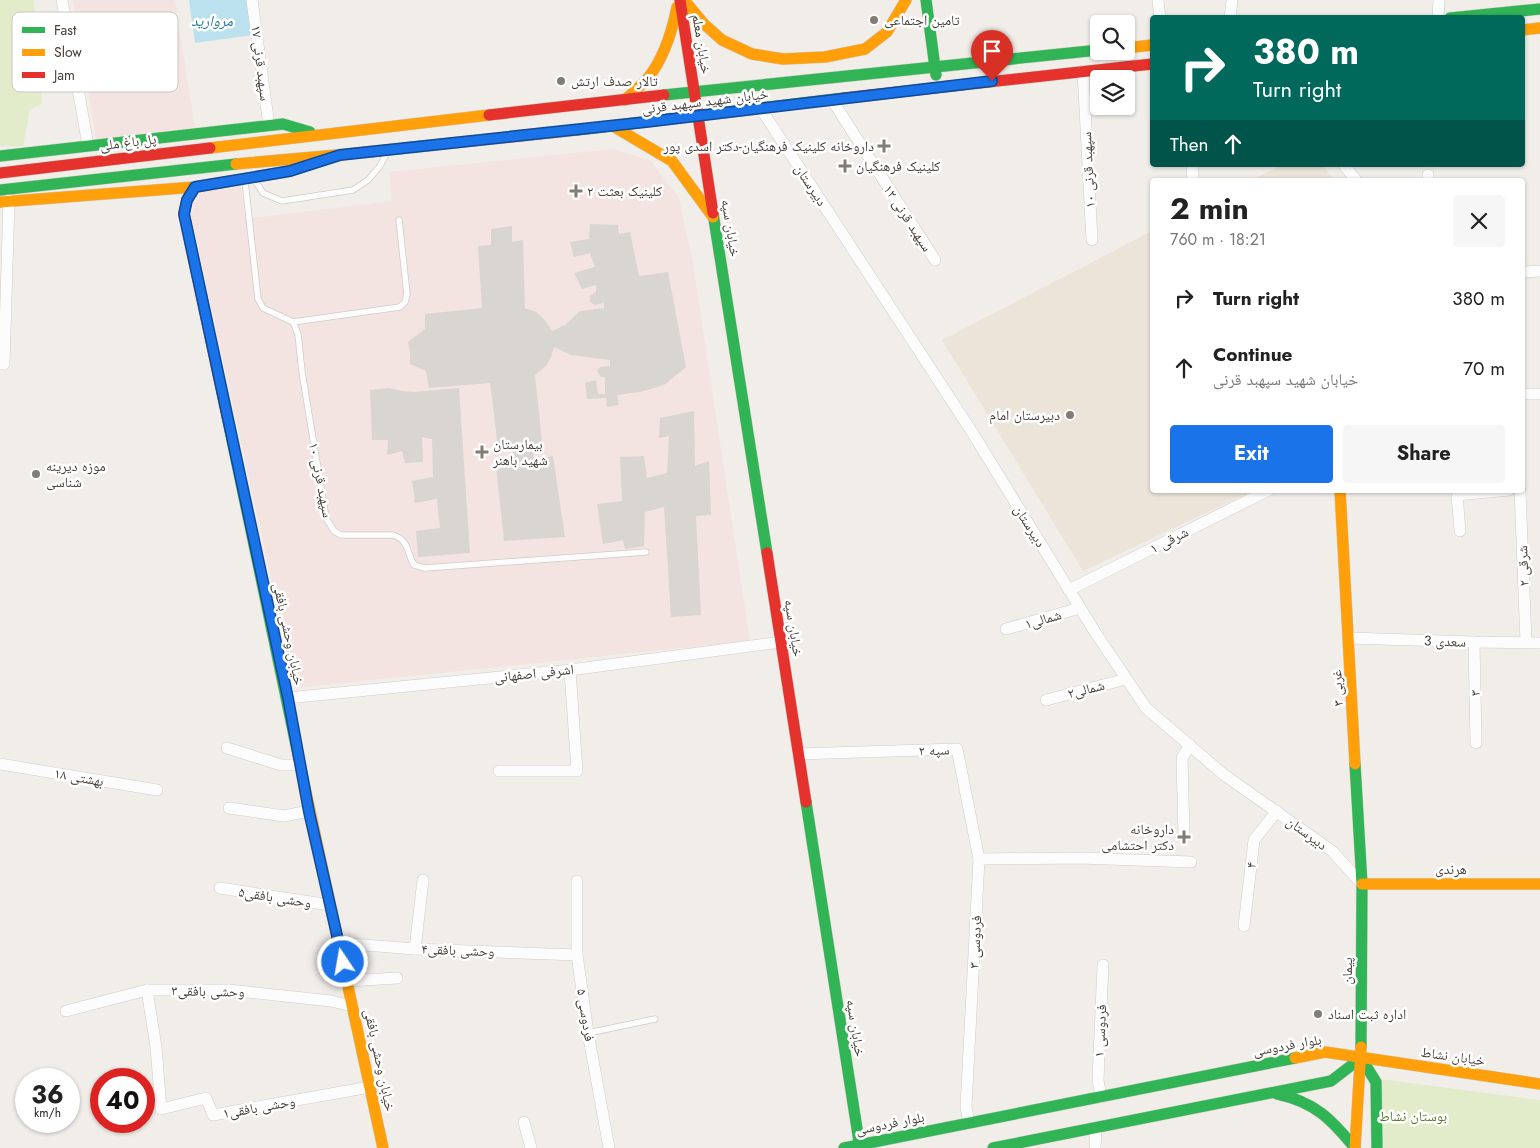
<!DOCTYPE html>
<html lang="en">
<head>
<meta charset="utf-8">
<style>
  :root { --surface:#fff; --page:#f6f6f6; --text:#222; --muted:#767676; --accent:#1a73e8 }
  body { margin:0; font-family:Jost,"Noto Naskh Arabic",sans-serif; background:var(--page); color:var(--text); height:100vh; display:flex; flex-direction:column; font-size:19px; white-space:nowrap }
  * { box-sizing:border-box; margin:0 }
  p { font-size:16px; color:var(--muted) }
  .icon { flex:none; width:28px; height:28px; fill:none; stroke:currentColor; stroke-width:2; stroke-linecap:round; stroke-linejoin:round }
  .map { position:relative; flex:1; overflow:hidden }
  .details { position:absolute; left:1150px; top:178px; width:375px; height:315px; display:flex; flex-direction:column; background:var(--surface); border-radius:5px; box-shadow:0 1px 4px #0004 }
  .details>* { flex:none }
  .banner { position:absolute; left:1150px; top:15px; width:375px; height:152px; border-radius:5px; box-shadow:0 1px 4px #0004; background:#00695c; color:#fff; overflow:hidden }
  .fabs { position:absolute; left:1090px; top:15px; display:grid; gap:10px }
  .fabs a { display:grid; place-items:center; width:45px; height:45px; border-radius:5px; background:var(--surface); box-shadow:0 1px 4px #0004; font-size:25px }
  .speed { position:absolute; left:15px; top:1068px; display:flex; gap:10px; font-size:25px; font-weight:700; text-align:center }
  .speed>* { display:grid; place-content:center; width:65px; height:65px; border-radius:50%; background:var(--surface); box-shadow:0 1px 4px #0004; line-height:1 }
  .speed small { font-size:12px; font-weight:400 }
  .speed .limit { border:8px solid #d22; background:#fff; color:#111 }
  .pin { position:absolute; display:grid; place-items:center; width:42px; height:42px; color:#fff; margin:-51px -21px; border-radius:50% 50% 50% 0; rotate:-45deg; box-shadow:0 0 5px #0007 }
  .pin .icon { rotate:45deg }
  .me { position:absolute; width:55px; margin:-28px; rotate:348deg; stroke-linejoin:round; filter:drop-shadow(0 0 4px #0008) }
  .turn { display:flex; align-items:center; gap:18px; height:105px; padding:0 20px; font-size:22px }
  .turn .icon { width:65px; height:65px; stroke-width:2.5 }
  .turn b { display:block; font-size:35px; line-height:42px }
  .then { display:flex; align-items:center; height:48px; padding:0 20px; background:#0003; gap:10px; font-size:19px }
  .round { display:grid; place-items:center; flex:none; width:52px; height:52px; border-radius:5px; background:var(--page) }
  .headline { display:flex; align-items:center; justify-content:space-between; height:85px; padding:0 20px }
  h1 { font-size:30px; font-weight:700; line-height:38px }
  .button { display:flex; gap:10px; margin-top:auto; padding:10px 20px }
  .button a { flex:1; height:58px; border-radius:5px; background:var(--accent); color:#fff; font-size:20px; font-weight:700; line-height:58px; text-align:center }
  .button a+a { background:var(--page); color:var(--text) }
  ul { padding:0; list-style:none }
  li { display:flex; align-items:center; gap:15px; height:70px; padding:0 20px }
  li div { flex:1 }
  li b { display:block; font-size:19px }
  li em { font-style:normal }
  .map>svg:first-child { display:block }
</style>
</head>
<body>
<div class="map">
<svg width="1540" height="1148" viewBox="0 0 1540 1148">
  <rect width="100%" height="100%" fill="#f1eeea"/>
  <!-- education -->
  <g fill="#ece4d9">
    <polygon points="1281,165 1323,165 1334,180 1252,180"/>
    <polygon points="1152,231 1152,490 1255,490 1083,571 942,340"/>
  </g>
  <!-- medical -->
  <g fill="#f3e4e2">
    <polygon points="73,0 175,0 195,127 96,139"/>
    <polygon points="612,149 650,160 679,198 693,263 750,641 295,688 191,215 198,192 241,187 245,219 392,201 389,172"/>
  </g>
  <!-- green -->
  <g fill="#e2ebca">
    <polygon points="0,0 34,0 42,104 30,109 23,146 0,146"/>
    <polygon points="1380,1079 1540,1100 1540,1148 1381,1148"/>
  </g>
  <!-- water -->
  <polygon fill="#bbe1ee" points="189,0 247,0 253,35 195,43"/>
  <!-- building -->
  <g fill="#d9d5d1">
    <polygon points="590,224 618,225 619,234 630,232 639,276 668,272 686,367 664,385 640,392 617,395 619,405 607,407 606,398 587,399 585,383 596,380 598,394 605,394 605,377 601,377 597,371 600,367 610,366 610,360 571,355 554,347 551,357 546,366 535,375 542,443 532,444 534,459 553,456 565,537 504,541 496,466 512,463 513,445 498,447 490,383 429,388 426,371 410,364 410,352 408,342 425,329 425,314 482,308 478,246 491,245 491,229 512,226 512,242 523,240 525,308 536,312 545,320 552,331 565,325 580,311 604,308 604,303 594,305 590,301 590,296 596,292 596,285 582,289 574,273 595,267 590,253 574,257 570,242 589,239"/>
    <polygon points="389,388 401,391 414,392 459,388 470,553 418,557 416,531 440,528 437,499 415,503 412,481 433,477 432,439 422,437 423,462 405,463 402,451 387,455 388,440 372,440 370,390"/>
    <polygon points="694,411 695,466 709,461 711,515 696,516 701,615 671,617 664,507 645,512 644,546 625,549 623,540 603,544 597,504 622,501 620,457 644,456 647,478 667,473 669,436 659,438 660,418"/>
  </g>
  <g fill="none" stroke-linecap="round" stroke-linejoin="round">
    <!-- lane casing -->
    <g stroke="#cfccc8" stroke-width="7">
      <g id="lane">
        <polyline points="254,179 263,193 282,201 353,190 368,180 380,166 387,152"/>
        <path d="M245,181L258,299L263,308L293,322L298,334L302,372L326,518L334,531L341,535H393C410,541 406,552 414,565L425,568L646,552"/>
        <polyline points="293,322 400,307 405,302 407,294 399,220"/>
        <polyline points="588,1033 655,1019"/>
      </g>
    </g>
    <!-- street casing -->
    <g stroke="#cfccc8" stroke-width="12">
      <g id="street">
        <polyline points="62,0 88,145"/>
        <polyline points="252,0 269,126"/>
        <polyline points="1158,0 1160,18"/>
        <polyline points="1230,18 1232,0"/>
        <polyline points="1438,18 1439,0"/>
        <polyline points="1083,71 1092,240"/>
        <polyline points="832,100 935,260"/>
        <polyline points="761,109 972,432 1095,632 1146,708 1223,774 1332,851 1362,884"/>
        <polyline points="1192,165 1193,180"/>
        <polyline points="1344,165 1356,180"/>
        <polyline points="1428,175 1428,180"/>
        <polyline points="1522,272 1540,271"/>
        <polyline points="0,364 4,364 9,200"/>
        <polyline points="1522,394 1540,394"/>
        <polyline points="1520,490 1526,642"/>
        <polyline points="1460,531 1457,495 1509,490"/>
        <polyline points="1069,590 1269,490"/>
        <polyline points="1006,629 1080,608"/>
        <polyline points="1349,638 1474,642 1540,643"/>
        <polyline points="1474,642 1476,743"/>
        <polyline points="287,698 570,670 781,642"/>
        <polyline points="1046,700 1126,679"/>
        <polyline points="227,748 281,765 300,765"/>
        <polyline points="798,754 957,749 979,859"/>
        <polyline points="0,764 157,790"/>
        <polyline points="499,771 577,771 570,670"/>
        <polyline points="229,808 284,816 309,811"/>
        <polyline points="1184,837 1182,758 1190,745"/>
        <polyline points="577,881 577,955 588,1033 609,1148"/>
        <polyline points="220,888 330,905"/>
        <polyline points="1244,926 1254,840 1277,811"/>
        <polyline points="339,943 415,949 577,955"/>
        <polyline points="415,949 423,880"/>
        <polyline points="347,981 397,978"/>
        <polyline points="147,990 156,1047 161,1109 206,1098 213,1115 370,1087"/>
        <polyline points="66,1011 147,990 229,990 331,1001 352,1006"/>
        <polyline points="1101,1097 1098,1080 1103,965"/>
        <polyline points="524,1122 531,1148"/>
        <polyline points="969,1123 966,1107 979,859 1079,858 1191,862"/>
        <polyline points="1095,1148 1096,1128"/>
      </g>
    </g>
    <!-- fast casing -->
    <g stroke="#d0cac1" stroke-width="12">
      <g id="fast">
        <polyline points="926,0 936,75"/>
        <polyline points="1450,18 1540,9"/>
        <polyline points="664,95 1099,50"/>
        <polyline points="577,130 844,98"/>
        <polyline points="0,156 283,124 310,132"/>
        <polyline points="0,190 236,164"/>
        <polyline points="713,213 767,553"/>
        <polyline points="227,416 305,788"/>
        <polyline points="1355,764 1362,884 1361,1047"/>
        <polyline points="806,802 860,1148"/>
        <polyline points="1361,1058 1376,1082 1377,1148"/>
        <path d="M1277,1094C1315,1102 1331,1119 1355,1148"/>
        <polyline points="844,1148 1295,1058"/>
        <polyline points="993,1148 1331,1081 1361,1058"/>
      </g>
    </g>
    <!-- slow casing -->
    <g stroke="#d0cac1" stroke-width="12">
      <g id="slow">
        <polyline points="684,0 704,24 722,40 752,54 783,59 825,57 865,49 887,32 906,0"/>
        <polyline points="1522,30 1540,28"/>
        <polyline points="1126,48 1152,45"/>
        <path d="M625,100C632,93 641,86 648,78C664,58 672,32 677,7"/>
        <polyline points="613,126 672,161 713,217"/>
        <polyline points="210,148 489,115"/>
        <polyline points="236,164 348,154 577,130"/>
        <polyline points="0,202 195,187 290,171 317,162"/>
        <polyline points="1340,490 1355,764"/>
        <polyline points="305,788 383,1148"/>
        <polyline points="1362,884 1540,884"/>
        <polyline points="1295,1058 1325,1052 1540,1084"/>
        <polyline points="1355,1148 1361,1047"/>
      </g>
    </g>
    <!-- jam casing -->
    <g stroke="#d0cac1" stroke-width="12">
      <g id="jam">
        <polyline points="680,0 713,213"/>
        <polyline points="844,98 1152,64"/>
        <polyline points="489,115 664,95"/>
        <polyline points="0,173 210,148"/>
        <polyline points="195,187 187,200 184,214 227,416"/>
        <polyline points="767,553 806,802"/>
      </g>
    </g>
    <!-- lane -->
    <use href="#lane" stroke="#fdfcfc" stroke-width="5.5"/>
    <!-- street -->
    <use href="#street" stroke="#fdfcfc" stroke-width="11"/>
    <!-- fast -->
    <use href="#fast" stroke="#30b455" stroke-width="11"/>
    <!-- slow -->
    <use href="#slow" stroke="#ff9f0a" stroke-width="11"/>
    <!-- jam -->
    <use href="#jam" stroke="#e5322d" stroke-width="11"/>
  </g>
  <g fill="none" stroke-linecap="round" stroke-linejoin="round">
    <!-- route casing -->
    <g stroke="#114b97" stroke-width="12">
      <polyline id="route" points="343,962 309,812 288,698 184,214 187,200 195,187 290,171 340,155 646,122 992,81"/>
    </g>
    <!-- route -->
    <use href="#route" stroke="#1a73e8" stroke-width="9"/>
  </g>
  <!-- markers -->
  <g fill="#827c75" stroke="#fff" stroke-width="2">
    <circle cx="874" cy="20" r="5"/>
    <circle cx="561" cy="81" r="5"/>
    <path d="M881.5 138.5h5v5h5v5h-5v5h-5v-5h-5v-5h5z"/>
    <path d="M842.5 158.5h5v5h5v5h-5v5h-5v-5h-5v-5h5z"/>
    <path d="M573.5 183.5h5v5h5v5h-5v5h-5v-5h-5v-5h5z"/>
    <circle cx="1070" cy="415" r="5"/>
    <path d="M479.5 444.5h5v5h5v5h-5v5h-5v-5h-5v-5h5z"/>
    <circle cx="36" cy="474" r="5"/>
    <path d="M1181.5 829.5h5v5h5v5h-5v5h-5v-5h-5v-5h5z"/>
    <circle cx="1318" cy="1014" r="5"/>
  </g>
  <g text-anchor="middle" dominant-baseline="central" stroke-width="5" stroke-linejoin="round" paint-order="stroke">
    <!-- poi labels -->
    <g font-size="14" fill="#473e36" stroke="#fff" text-anchor="start">
      <text x="884" y="20">تامین اجتماعی</text>
      <text x="571" y="81">تالار صدف ارتش</text>
      <text x="874" y="146" text-anchor="end">داروخانه کلینیک فرهنگیان-دکتر اسدی پور</text>
      <text x="856" y="166">کلینیک فرهنگیان</text>
      <text x="587" y="191">کلینیک بعثت ۲</text>
      <text x="1060" y="415" text-anchor="end">دبیرستان امام</text>
      <text x="493" y="444">بیمارستان<tspan x="493" dy="16">شهید باهنر</tspan></text>
      <text x="46" y="466">موزه دیرینه<tspan x="46" dy="16">شناسی</tspan></text>
      <text x="1174" y="829" text-anchor="end">داروخانه<tspan x="1174" dy="16">دکتر احتشامی</tspan></text>
      <text x="1328" y="1014">اداره ثبت اسناد</text>
    </g>
    <!-- street labels -->
    <g font-size="14" fill="#473e36" stroke="#fff">
      <text transform="translate(702 44) rotate(81)">خیابان معلم</text>
      <text transform="translate(261 63) rotate(83)">سپهبد قرنی ۱۷</text>
      <text transform="translate(705 101) rotate(-7)">خیابان شهید سپهبد قرنی</text>
      <text transform="translate(128 142) rotate(-7)">پل باغ ملی</text>
      <text transform="translate(1088 170) rotate(-93)">سپهبد قرنی ۱۰</text>
      <text transform="translate(811 185) rotate(57)">دبیرستان</text>
      <text transform="translate(908 218) rotate(57)">سپهبد قرنی ۱۲</text>
      <text transform="translate(731 228) rotate(81)">خیابان سپه</text>
      <text transform="translate(321 480) rotate(79)">سپهبد قرنی ۱۰</text>
      <text transform="translate(1030 526) rotate(58)">دبیرستان</text>
      <text transform="translate(1169 540) rotate(-27)">شرقی ۱</text>
      <text transform="translate(1523 566) rotate(-92)">شرقی ۲</text>
      <text transform="translate(1043 619) rotate(-16)">شمالی۱</text>
      <text transform="translate(794 628) rotate(81)">خیابان سپه</text>
      <text transform="translate(289 634) rotate(78)">خیابان وحشی بافقی</text>
      <text transform="translate(1445 641) rotate(2)">سعدی 3</text>
      <text transform="translate(534 673) rotate(-6)">اشرفی اصفهانی</text>
      <text transform="translate(1337 688) rotate(-93)">۳ غربی</text>
      <text transform="translate(1086 689) rotate(-14)">شمالی۲</text>
      <text transform="translate(1475 693) rotate(-91)">۳</text>
      <text transform="translate(934 750) rotate(-2)">سپه ۲</text>
      <text transform="translate(79 777) rotate(10)">بهشتی ۱۸</text>
      <text transform="translate(1307 833) rotate(36)">دبیرستان</text>
      <text transform="translate(1251 865) rotate(-83)">۴</text>
      <text x="1451" y="869">هرندی</text>
      <text transform="translate(275 897) rotate(9)">وحشی بافقی۵</text>
      <text transform="translate(975 942) rotate(-87)">فردوسی ۳</text>
      <text transform="translate(458 950) rotate(2)">وحشی بافقی۴</text>
      <text transform="translate(1347 971) rotate(-90)">پیمان</text>
      <text transform="translate(208 991) rotate(1)">وحشی بافقی۳</text>
      <text transform="translate(586 1015) rotate(81)">فردوسی ۵</text>
      <text transform="translate(856 1028) rotate(81)">خیابان سپه</text>
      <text transform="translate(1100 1031) rotate(-87)">فردوسی ۱</text>
      <text transform="translate(1287 1045) rotate(-10)">بلوار فردوسی</text>
      <text transform="translate(1453 1056) rotate(8)">خیابان نشاط</text>
      <text transform="translate(380 1060) rotate(78)">خیابان وحشی بافقی</text>
      <text transform="translate(259 1107) rotate(-10)">وحشی بافقی۱</text>
      <text transform="translate(890 1123) rotate(-11)">بلوار فردوسی</text>
    </g>
    <!-- park labels -->
    <g font-size="14" fill="#527929" stroke="#fff">
      <text x="1413" y="1116">بوستان نشاط</text>
    </g>
    <!-- water labels -->
    <g font-size="15" font-style="italic" fill="#2a7b9b" stroke="#fff">
      <text x="212" y="21">مروارید</text>
    </g>
  </g>
  <!-- legend -->
  <rect x="12" y="12" width="166" height="80" rx="8" fill="#fff" stroke="#c8c5c3" stroke-width="1"/>
  <rect x="22" y="27" width="23" height="6" fill="#30b455"/>
  <rect x="22" y="49" width="23" height="7" fill="#ff9f0a"/>
  <rect x="22" y="72" width="23" height="6" fill="#e5322d"/>
  <g font-size="14" fill="#473e36">
    <text x="54" y="35">Fast</text>
    <text x="54" y="57">Slow</text>
    <text x="54" y="80">Jam</text>
  </g>
</svg>
<div class="fabs">
<a><svg class="icon" aria-label="search" viewBox="0 0 24 24"><circle cx="10" cy="10" r="6"/><path d="M15 15l6 6"/></svg></a>
<a><svg class="icon" aria-label="layers" viewBox="0 0 24 24"><path d="M12 4l9 5-9 5-9-5zM3 14l9 5 9-5"/></svg></a>
</div>
<div class="speed"><div>36<small>km/h</small></div><div class="limit">40</div></div>
<div class="pin" style="left:992px;top:81px;background:#d93025"><svg class="icon" aria-label="arrive" viewBox="0 0 24 24"><path d="M6 21V4h12l-3 4 3 4H6"/></svg></div>
<svg class="me" style="left:343px;top:962px" viewBox="-20 -20 40 40"><circle r="17" fill="#1a73e8" stroke="#fff" stroke-width="3"/><path d="M0-11L8 9 0 5-8 9z" fill="#fff"/></svg>
<div class="banner">
<div class="turn"><svg class="icon" aria-label="right" viewBox="0 0 24 24"><path d="M7 20v-9h11M14 6l5 5-5 5"/></svg><div><b>380 m</b>Turn right</div></div>
<div class="then">Then<svg class="icon" aria-label="ahead" viewBox="0 0 24 24"><path d="M12 20V5M6 11l6-6 6 6"/></svg></div>
</div>
<section class="details">
<div class="headline"><div><h1>2 min</h1><p>760 m · 18:21</p></div><a class="round"><svg class="icon" aria-label="close" viewBox="0 0 24 24"><path d="M6 6l12 12M18 6L6 18"/></svg></a></div>
<ul>
<li><svg class="icon" aria-label="right" viewBox="0 0 24 24"><path d="M7 20v-9h11M14 6l5 5-5 5"/></svg><div><b>Turn right</b></div><em>380 m</em></li>
<li><svg class="icon" aria-label="ahead" viewBox="0 0 24 24"><path d="M12 20V5M6 11l6-6 6 6"/></svg><div><b>Continue</b><p>خیابان شهید سپهبد قرنی</p></div><em>70 m</em></li>
</ul>
<div class="button"><a>Exit</a><a>Share</a></div>
</section>
</div>
</body>
</html>
